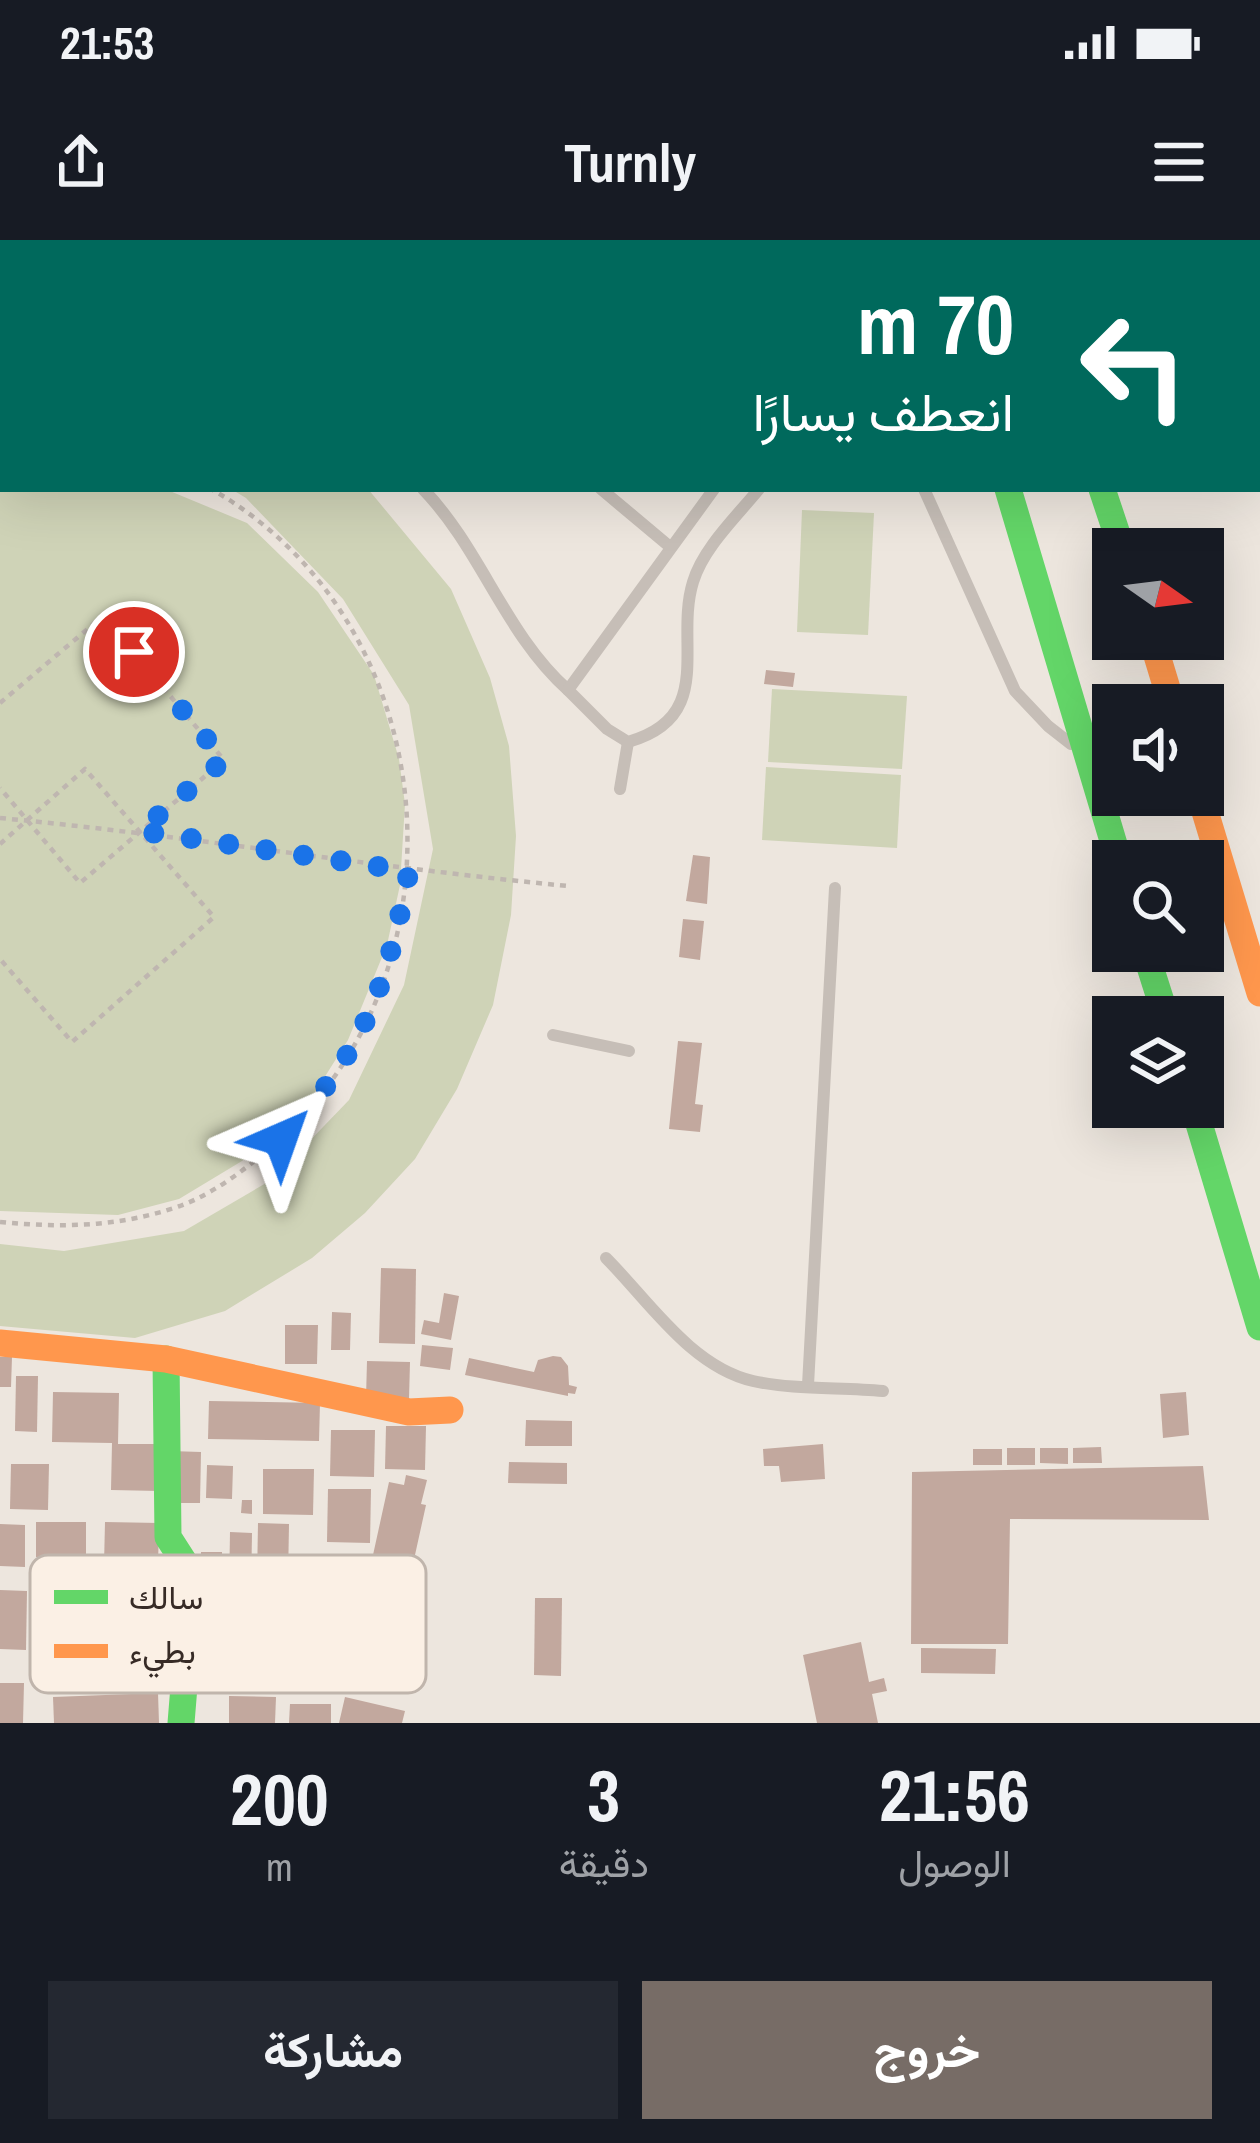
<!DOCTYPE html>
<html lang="ar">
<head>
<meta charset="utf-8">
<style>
  :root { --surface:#171b24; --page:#242831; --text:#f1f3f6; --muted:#9ea1a6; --accent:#776c66 }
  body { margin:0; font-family:"Archivo Narrow",Vazirmatn,sans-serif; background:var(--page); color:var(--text); direction:rtl; height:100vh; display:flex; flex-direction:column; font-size:45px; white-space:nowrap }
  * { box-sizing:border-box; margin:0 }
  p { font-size:39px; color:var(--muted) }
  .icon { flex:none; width:66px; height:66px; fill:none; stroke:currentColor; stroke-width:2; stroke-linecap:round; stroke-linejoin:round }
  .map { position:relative; height:1483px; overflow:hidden; direction:ltr }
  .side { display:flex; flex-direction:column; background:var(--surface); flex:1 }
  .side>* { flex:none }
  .guide { position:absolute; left:0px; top:0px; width:1260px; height:252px; box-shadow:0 12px 48px #0002; direction:rtl; background:#00695c; color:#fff; overflow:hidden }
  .needle { width:78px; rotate:104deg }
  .fabs { position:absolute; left:1092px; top:288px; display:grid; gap:24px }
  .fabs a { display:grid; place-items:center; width:132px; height:132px; border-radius:0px; background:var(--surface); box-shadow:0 12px 48px #0002; font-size:60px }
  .pin { position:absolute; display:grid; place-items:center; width:102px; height:102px; color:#fff; margin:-51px; border:6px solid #fff; border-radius:50%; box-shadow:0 3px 12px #0007 }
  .me { position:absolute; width:132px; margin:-66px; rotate:43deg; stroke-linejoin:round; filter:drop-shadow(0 0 9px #0008) }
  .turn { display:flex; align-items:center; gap:42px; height:252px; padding:0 48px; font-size:54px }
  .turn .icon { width:156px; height:156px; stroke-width:2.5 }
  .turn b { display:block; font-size:84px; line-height:102px }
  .eta { display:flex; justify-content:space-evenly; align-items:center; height:204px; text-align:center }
  .eta b { font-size:72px; font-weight:700; line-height:84px }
  .button { display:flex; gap:24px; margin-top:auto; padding:24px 48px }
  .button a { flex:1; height:138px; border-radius:0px; background:var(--accent); color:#fff; font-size:48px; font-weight:700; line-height:138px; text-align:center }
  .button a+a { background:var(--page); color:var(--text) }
  .status { display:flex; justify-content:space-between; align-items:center; height:84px; padding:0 60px; background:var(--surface); direction:ltr }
  .status svg { height:33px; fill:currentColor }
  header { display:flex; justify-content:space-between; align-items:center; height:156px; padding:0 48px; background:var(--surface); font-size:54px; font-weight:700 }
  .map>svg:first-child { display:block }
</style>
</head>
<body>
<div class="status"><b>21:53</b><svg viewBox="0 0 49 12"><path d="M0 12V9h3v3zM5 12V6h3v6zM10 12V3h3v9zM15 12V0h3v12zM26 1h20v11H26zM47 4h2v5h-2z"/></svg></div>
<header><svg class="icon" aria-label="menu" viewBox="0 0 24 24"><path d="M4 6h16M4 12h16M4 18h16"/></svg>Turnly<svg class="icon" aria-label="share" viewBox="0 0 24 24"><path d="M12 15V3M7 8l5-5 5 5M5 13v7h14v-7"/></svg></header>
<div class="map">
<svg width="1260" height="1483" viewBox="0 0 1260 1483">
  <rect width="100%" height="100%" fill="#ede6de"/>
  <!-- green -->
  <g fill="#cfd3b7">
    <polygon points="0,229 3,249 165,249 247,283 318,352 374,435 399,519 405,564 400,645 387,705 348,800 307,865 242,921 179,959 118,975 0,971"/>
    <polygon points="231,249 368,249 451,349 490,438 509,506 516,596 511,675 493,765 457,849 415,919 365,973 312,1018 225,1071 135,1098 0,1086 0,1004 64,1011 184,991 273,939 349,860 404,745 433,609 409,465 343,359 246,258"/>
    <polygon points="802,270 874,273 868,395 797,392"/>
    <polygon points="772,449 907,456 902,529 768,522"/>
    <polygon points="766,527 901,535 897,608 762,600"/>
  </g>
  <!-- building -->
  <g fill="#c2a89e">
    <polygon points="766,430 795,433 793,447 764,444"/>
    <polygon points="693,615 710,617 707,664 686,661"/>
    <polygon points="683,679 704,681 700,720 679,717"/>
    <polygon points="678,801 702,803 695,864 703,865 700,892 669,889"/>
    <polygon points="381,1028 416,1029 415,1104 379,1103"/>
    <polygon points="444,1053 459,1056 451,1100 421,1094 424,1080 439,1083"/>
    <polygon points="332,1072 351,1073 350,1110 331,1110"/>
    <polygon points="285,1085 318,1085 317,1124 285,1124"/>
    <polygon points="422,1105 453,1108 450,1130 420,1126"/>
    <polygon points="553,1116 561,1117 568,1126 569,1145 577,1147 575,1154 568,1153 568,1156 465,1135 469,1118 534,1132 538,1120"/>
    <polygon points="0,1117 12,1117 11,1147 0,1147"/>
    <polygon points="367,1121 410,1122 409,1159 366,1158"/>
    <polygon points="16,1136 38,1136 37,1192 15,1191"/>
    <polygon points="53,1152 119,1153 118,1204 161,1204 160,1251 111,1250 112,1203 52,1202"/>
    <polygon points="1186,1152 1189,1195 1163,1198 1160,1154"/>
    <polygon points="209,1161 320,1163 319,1201 208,1199"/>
    <polygon points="526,1180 572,1181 572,1206 525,1206"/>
    <polygon points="386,1186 426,1186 425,1230 385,1229"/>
    <polygon points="331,1190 375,1190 374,1237 330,1236"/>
    <polygon points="823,1204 825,1239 781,1242 779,1226 764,1226 763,1209"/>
    <polygon points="1101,1207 1102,1223 1073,1223 1073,1208"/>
    <rect x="1007" y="1208" width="28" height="17"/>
    <polygon points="1040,1208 1068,1208 1068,1224 1040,1223"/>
    <rect x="973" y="1209" width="29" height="16"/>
    <polygon points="170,1211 201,1212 200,1263 169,1263"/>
    <polygon points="509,1222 567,1223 567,1244 508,1243"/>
    <polygon points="11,1224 49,1224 48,1270 10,1269"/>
    <polygon points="207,1225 233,1226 232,1259 206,1258"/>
    <polygon points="1203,1226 1209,1280 1010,1279 1008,1404 911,1404 912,1232"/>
    <polygon points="263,1229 314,1229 313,1275 263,1274"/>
    <polygon points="406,1235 427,1240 421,1264 426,1265 413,1324 373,1315 389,1242 404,1245"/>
    <polygon points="328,1249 371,1249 370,1303 327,1302"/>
    <polygon points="242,1260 252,1260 252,1274 241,1273"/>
    <polygon points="36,1282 86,1282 86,1318 36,1317"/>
    <polygon points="105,1282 159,1283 158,1326 104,1325"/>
    <polygon points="258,1283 289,1284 288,1340 257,1340"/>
    <polygon points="0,1284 25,1285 25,1327 0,1326"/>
    <polygon points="230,1292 252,1293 251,1352 229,1352"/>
    <polygon points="201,1312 222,1312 222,1363 200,1363"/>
    <polygon points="0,1350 27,1351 26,1410 0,1409"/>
    <polygon points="535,1358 562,1358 561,1436 534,1435"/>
    <polygon points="861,1402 869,1442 884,1438 887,1451 872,1454 878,1483 817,1483 803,1415"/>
    <polygon points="921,1408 996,1409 995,1434 921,1433"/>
    <polygon points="0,1443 24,1443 23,1483 0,1483"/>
    <polygon points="158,1453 159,1483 54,1483 53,1457"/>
    <polygon points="229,1456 276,1457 275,1483 229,1483"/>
    <polygon points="345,1457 405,1471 402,1483 339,1483"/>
    <polygon points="290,1464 331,1464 331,1483 289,1483"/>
  </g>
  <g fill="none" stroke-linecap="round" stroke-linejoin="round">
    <!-- path -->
    <g stroke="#bfb6b0" stroke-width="4.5" stroke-dasharray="6 6" stroke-linecap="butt">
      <polyline points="0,201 3,201"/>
      <polyline points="0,463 103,376 224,520 80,643 0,548"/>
      <path d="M0,578C190,596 378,628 568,646"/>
      <polyline points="0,604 85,529 214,677 72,802 0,719"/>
      <path d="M0,982C63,988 120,987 180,966C223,950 267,913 298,881C473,698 434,375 211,249"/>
    </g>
    <!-- lane -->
    <g stroke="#c6beb7" stroke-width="12">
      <polyline points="693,0 694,3"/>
      <polyline points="0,90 3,90"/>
      <path d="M423,249C481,309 505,394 568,450"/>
      <polyline points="601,249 669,306"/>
      <path d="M714,249L568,450L607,489L628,502C717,477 674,403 693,342C703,308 737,276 759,249"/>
      <polyline points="924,249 1015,451 1048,486 1071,504"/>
      <polyline points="620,549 628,502"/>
      <polyline points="553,795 629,811"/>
      <path d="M606,1018C648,1060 691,1127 753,1141C794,1150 841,1147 883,1151"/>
      <polyline points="808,1145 835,648"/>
    </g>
    <!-- fast -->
    <g stroke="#63d668" stroke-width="27">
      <polyline points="932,0 933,3"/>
      <polyline points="1016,0 1017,3"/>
      <polyline points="1008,249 1119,621"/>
      <polyline points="1102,249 1122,309"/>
      <polyline points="1145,711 1166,777"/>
      <polyline points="1194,867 1260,1087"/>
      <polyline points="166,1119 168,1297 193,1336 181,1483"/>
    </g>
    <!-- slow -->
    <g stroke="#ff974d" stroke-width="27">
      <polyline points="1152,399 1172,465"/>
      <polyline points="1200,555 1260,753"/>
      <polyline points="0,1103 166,1119 409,1172 450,1170"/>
    </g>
  </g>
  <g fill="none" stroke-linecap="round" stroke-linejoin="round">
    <!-- route -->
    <path stroke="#1a73e8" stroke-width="21" stroke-dasharray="0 37.8" d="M134,412L224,520L140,591L409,631C386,749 365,810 281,899"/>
  </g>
  <!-- legend -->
  <rect x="30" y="1315" width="396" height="138" rx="18" fill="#fbf0e5" stroke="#c0b5ac" stroke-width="3"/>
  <rect x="54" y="1350" width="54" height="14" fill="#63d668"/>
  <rect x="54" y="1404" width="54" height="14" fill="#ff974d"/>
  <g font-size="33" fill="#372b26">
    <text x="129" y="1369">سالك</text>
    <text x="129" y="1423">بطيء</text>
  </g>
</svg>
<div class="fabs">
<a><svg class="needle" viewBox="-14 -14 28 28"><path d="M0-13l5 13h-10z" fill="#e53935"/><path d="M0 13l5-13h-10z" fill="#9ea1a6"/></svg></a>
<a><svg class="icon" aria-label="sound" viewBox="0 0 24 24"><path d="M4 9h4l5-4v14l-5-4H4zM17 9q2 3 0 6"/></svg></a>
<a><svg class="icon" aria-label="search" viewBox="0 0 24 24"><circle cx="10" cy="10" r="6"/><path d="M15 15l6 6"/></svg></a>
<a><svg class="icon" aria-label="layers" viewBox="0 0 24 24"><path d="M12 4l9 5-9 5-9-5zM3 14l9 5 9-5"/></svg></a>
</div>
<div class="pin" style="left:134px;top:412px;background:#d93025"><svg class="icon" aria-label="arrive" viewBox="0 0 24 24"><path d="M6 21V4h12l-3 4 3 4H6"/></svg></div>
<svg class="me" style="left:281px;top:899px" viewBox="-20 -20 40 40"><path d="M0-17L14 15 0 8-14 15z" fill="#1a73e8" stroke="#fff" stroke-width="4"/></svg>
<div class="guide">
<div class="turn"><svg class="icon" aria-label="left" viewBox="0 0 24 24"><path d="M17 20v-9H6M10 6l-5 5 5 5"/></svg><div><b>70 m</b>انعطف يسارًا</div></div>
</div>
</div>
<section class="side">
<div class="eta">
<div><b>21:56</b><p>الوصول</p></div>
<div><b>3</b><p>دقيقة</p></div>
<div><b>200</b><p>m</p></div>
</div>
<div class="button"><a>خروج</a><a>مشاركة</a></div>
</section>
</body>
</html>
